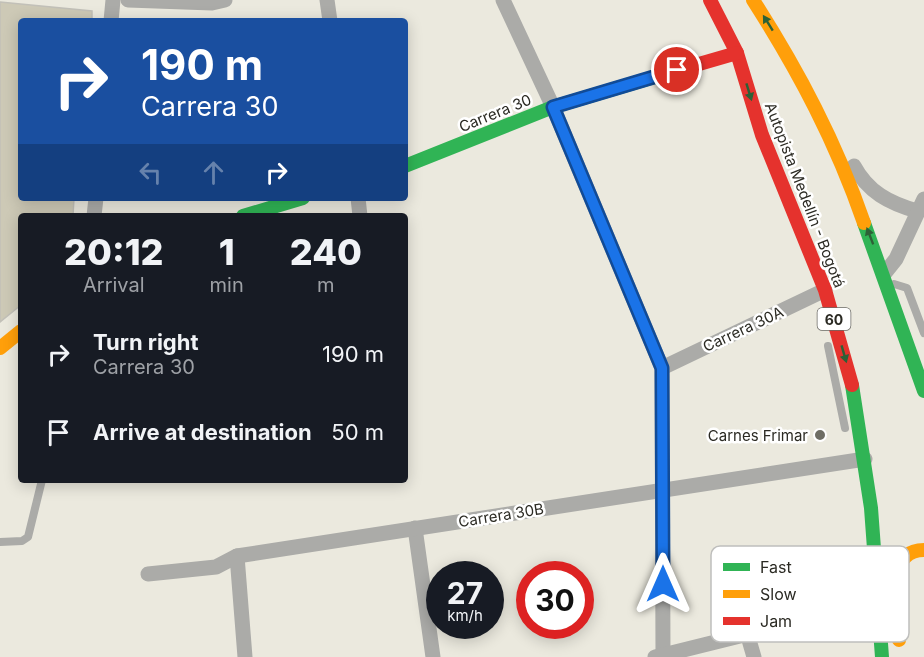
<!DOCTYPE html>
<html lang="en">
<head>
<meta charset="utf-8">
<style>
  :root { --surface:#171b24; --page:#20242c; --text:#f1f3f6; --muted:#9ea1a6 }
  body { margin:0; font-family:Inter,sans-serif; background:var(--page); color:var(--text); height:100vh; display:flex; flex-direction:column; font-size:22px; white-space:nowrap }
  * { box-sizing:border-box; margin:0 }
  p { font-size:20px; color:var(--muted) }
  .icon { flex:none; width:33px; height:33px; fill:none; stroke:currentColor; stroke-width:2; stroke-linecap:round; stroke-linejoin:round }
  .map { position:relative; flex:1; overflow:hidden }
  .panel { position:absolute; left:18px; top:213px; width:390px; height:270px; display:flex; flex-direction:column; background:var(--surface); border-radius:6px; box-shadow:0 3px 15px #0003 }
  .panel>* { flex:none }
  .top-card { position:absolute; left:18px; top:18px; width:390px; height:183px; border-radius:6px; box-shadow:0 3px 15px #0003; background:#1a4fa0; color:#fff; overflow:hidden }
  .speed { position:absolute; left:426px; top:561px; display:flex; gap:12px; font-size:30px; font-weight:700; text-align:center }
  .speed>* { display:grid; place-content:center; width:78px; height:78px; border-radius:50%; background:var(--surface); box-shadow:0 3px 15px #0003; line-height:1 }
  .speed small { font-size:15px; font-weight:400 }
  .speed .limit { border:9px solid #d22; background:#fff; color:#111 }
  .pin { position:absolute; display:grid; place-items:center; width:51px; height:51px; color:#fff; margin:-26px; border:3px solid #fff; border-radius:50%; box-shadow:0 2px 6px #0007 }
  .me { position:absolute; width:66px; margin:-33px; rotate:0deg; stroke-linejoin:round; filter:drop-shadow(0 0 4px #0008) }
  .turn { display:flex; align-items:center; gap:21px; height:126px; padding:0 24px; font-size:27px }
  .turn .icon { width:78px; height:78px; stroke-width:2.5 }
  .turn b { display:block; font-size:42px; line-height:51px }
  .lanes { display:flex; align-items:center; height:57px; padding:0 24px; background:#0003; justify-content:center; gap:30px; direction:ltr }
  .lanes .off { opacity:.35 }
  .eta { display:flex; justify-content:space-evenly; align-items:center; height:102px; text-align:center }
  .eta b { font-size:36px; font-weight:800; line-height:42px }
  ul { padding:0; list-style:none }
  li { display:flex; align-items:center; gap:18px; height:78px; padding:0 24px }
  li div { flex:1 }
  li b { display:block; font-size:22px }
  li em { font-style:normal }
  .map>svg:first-child { display:block }
</style>
</head>
<body>
<div class="map">
<svg width="924" height="657" viewBox="0 0 924 657">
  <rect width="100%" height="100%" fill="#ebe9de"/>
  <!-- building -->
  <polygon fill="#cdc9b6" stroke="#c2c0b8" stroke-width="1.5" points="0,2 92,11 92,21 21,21 21,198 74,198 73,216 21,216 21,305 0,322"/>
  <g fill="none" stroke-linecap="round" stroke-linejoin="round">
    <!-- lane -->
    <g stroke="#ababa8" stroke-width="8">
      <polyline points="894,284 907,288 924,333"/>
      <polyline points="828,346 845,428"/>
      <polyline points="0,542 22,541 28,537 42,480"/>
    </g>
    <!-- street -->
    <g stroke="#ababa8" stroke-width="15">
      <polyline points="128,0 212,3 225,0"/>
      <polyline points="327,0 330,21"/>
      <polyline points="503,0 553,107 662,368 663,655"/>
      <polyline points="111,21 113,0"/>
      <path d="M854,166C868,192 889,203 917,211"/>
      <polyline points="358,198 360,216"/>
      <polyline points="94,216 96,198"/>
      <polyline points="884,274 896,259 924,199"/>
      <polyline points="662,368 825,290"/>
      <polyline points="415,528 433,657"/>
      <polyline points="148,574 216,567 237,556"/>
      <polyline points="747,633 754,657"/>
      <polyline points="245,657 237,556 865,459"/>
      <polyline points="655,657 813,618 879,616"/>
    </g>
    <!-- fast -->
    <g stroke="#30b455" stroke-width="14">
      <polyline points="405,166 553,107 661,75"/>
      <polyline points="243,216 303,198"/>
      <polyline points="864,223 924,391"/>
      <polyline points="852,385 871,508 882,657"/>
    </g>
    <!-- slow -->
    <g stroke="#ff9f0a" stroke-width="14">
      <path d="M753,0C799,72 836,142 864,223"/>
      <polyline points="0,348 21,331"/>
      <path d="M899,640C898,612 883,550 924,550"/>
    </g>
    <!-- jam -->
    <g stroke="#e5322d" stroke-width="14">
      <polyline points="710,0 737,53 762,135 825,290 852,385"/>
      <polyline points="661,75 737,53"/>
    </g>
  </g>
  <!-- one-way arrows -->
  <defs><path id="oneway-solid" d="M-6-.8H1V-3.2L6.5 0L1 3.2V.8H-6Z" transform="scale(1.5)"/></defs>
  <g fill="#2d6137">
    <use href="#oneway-solid" transform="translate(768 23) rotate(-122)"/>
    <use href="#oneway-solid" transform="translate(749 92) rotate(73)"/>
    <use href="#oneway-solid" transform="translate(870 236) rotate(-111)"/>
    <use href="#oneway-solid" transform="translate(844 354) rotate(74)"/>
  </g>
  <g fill="none" stroke-linecap="round" stroke-linejoin="round">
    <!-- route casing -->
    <g stroke="#114b97" stroke-width="15">
      <polyline id="route" points="663,584 662,368 553,107 677,70"/>
    </g>
    <!-- route -->
    <use href="#route" stroke="#1a73e8" stroke-width="10"/>
  </g>
  <!-- markers -->
  <circle fill="#6e6d64" stroke="#fff" stroke-width="2" cx="820" cy="435" r="6"/>
  <g text-anchor="middle" dominant-baseline="central" stroke-width="5" stroke-linejoin="round" paint-order="stroke">
    <!-- shield labels -->
    <rect fill="#fff" stroke="#6b6a65" stroke-width="1.5" x="817.5" y="308" width="33" height="22" rx="4.5"/>
    <g font-size="14" font-weight="bold" fill="#2b2a23">
      <text x="834" y="319">60</text>
    </g>
    <!-- street labels -->
    <g font-size="15" fill="#2b2a23" stroke="#fff">
      <text transform="translate(495 113) rotate(-22)">Carrera 30</text>
      <text transform="translate(805 195) rotate(69)">Autopista Medellín - Bogotá</text>
      <text transform="translate(743 329) rotate(-25)">Carrera 30A</text>
      <text transform="translate(501 515) rotate(-9)">Carrera 30B</text>
    </g>
    <!-- poi labels -->
    <g font-size="15" fill="#2b2a23" stroke="#fff" text-anchor="end">
      <text x="808" y="435">Carnes Frimar</text>
    </g>
  </g>
  <!-- legend -->
  <rect x="711" y="546" width="198" height="96" rx="9" fill="#fff" stroke="#bfbfbd" stroke-width="1.5"/>
  <rect x="723" y="563" width="27" height="8" fill="#30b455"/>
  <rect x="723" y="590" width="27" height="8" fill="#ff9f0a"/>
  <rect x="723" y="617" width="27" height="8" fill="#e5322d"/>
  <g font-size="16" fill="#2b2a23">
    <text x="760" y="573">Fast</text>
    <text x="760" y="600">Slow</text>
    <text x="760" y="627">Jam</text>
  </g>
</svg>
<div class="speed"><div>27<small>km/h</small></div><div class="limit">30</div></div>
<div class="pin" style="left:677px;top:70px;background:#d93025"><svg class="icon" aria-label="arrive" viewBox="0 0 24 24"><path d="M6 21V4h12l-3 4 3 4H6"/></svg></div>
<svg class="me" style="left:663px;top:584px" viewBox="-20 -20 40 40"><path d="M0-17L14 15 0 8-14 15z" fill="#1a73e8" stroke="#fff" stroke-width="4"/></svg>
<div class="top-card">
<div class="turn"><svg class="icon" aria-label="right" viewBox="0 0 24 24"><path d="M7 20v-9h11M14 6l5 5-5 5"/></svg><div><b>190 m</b>Carrera 30</div></div>
<div class="lanes"><svg class="icon off" aria-label="left" viewBox="0 0 24 24"><path d="M17 20v-9H6M10 6l-5 5 5 5"/></svg><svg class="icon off" aria-label="ahead" viewBox="0 0 24 24"><path d="M12 20V5M6 11l6-6 6 6"/></svg><svg class="icon" aria-label="right" viewBox="0 0 24 24"><path d="M7 20v-9h11M14 6l5 5-5 5"/></svg></div>
</div>
<section class="panel">
<div class="eta">
<div><b>20:12</b><p>Arrival</p></div>
<div><b>1</b><p>min</p></div>
<div><b>240</b><p>m</p></div>
</div>
<ul>
<li><svg class="icon" aria-label="right" viewBox="0 0 24 24"><path d="M7 20v-9h11M14 6l5 5-5 5"/></svg><div><b>Turn right</b><p>Carrera 30</p></div><em>190 m</em></li>
<li><svg class="icon" aria-label="arrive" viewBox="0 0 24 24"><path d="M6 21V4h12l-3 4 3 4H6"/></svg><div><b>Arrive at destination</b></div><em>50 m</em></li>
</ul>
</section>
</div>
</body>
</html>
